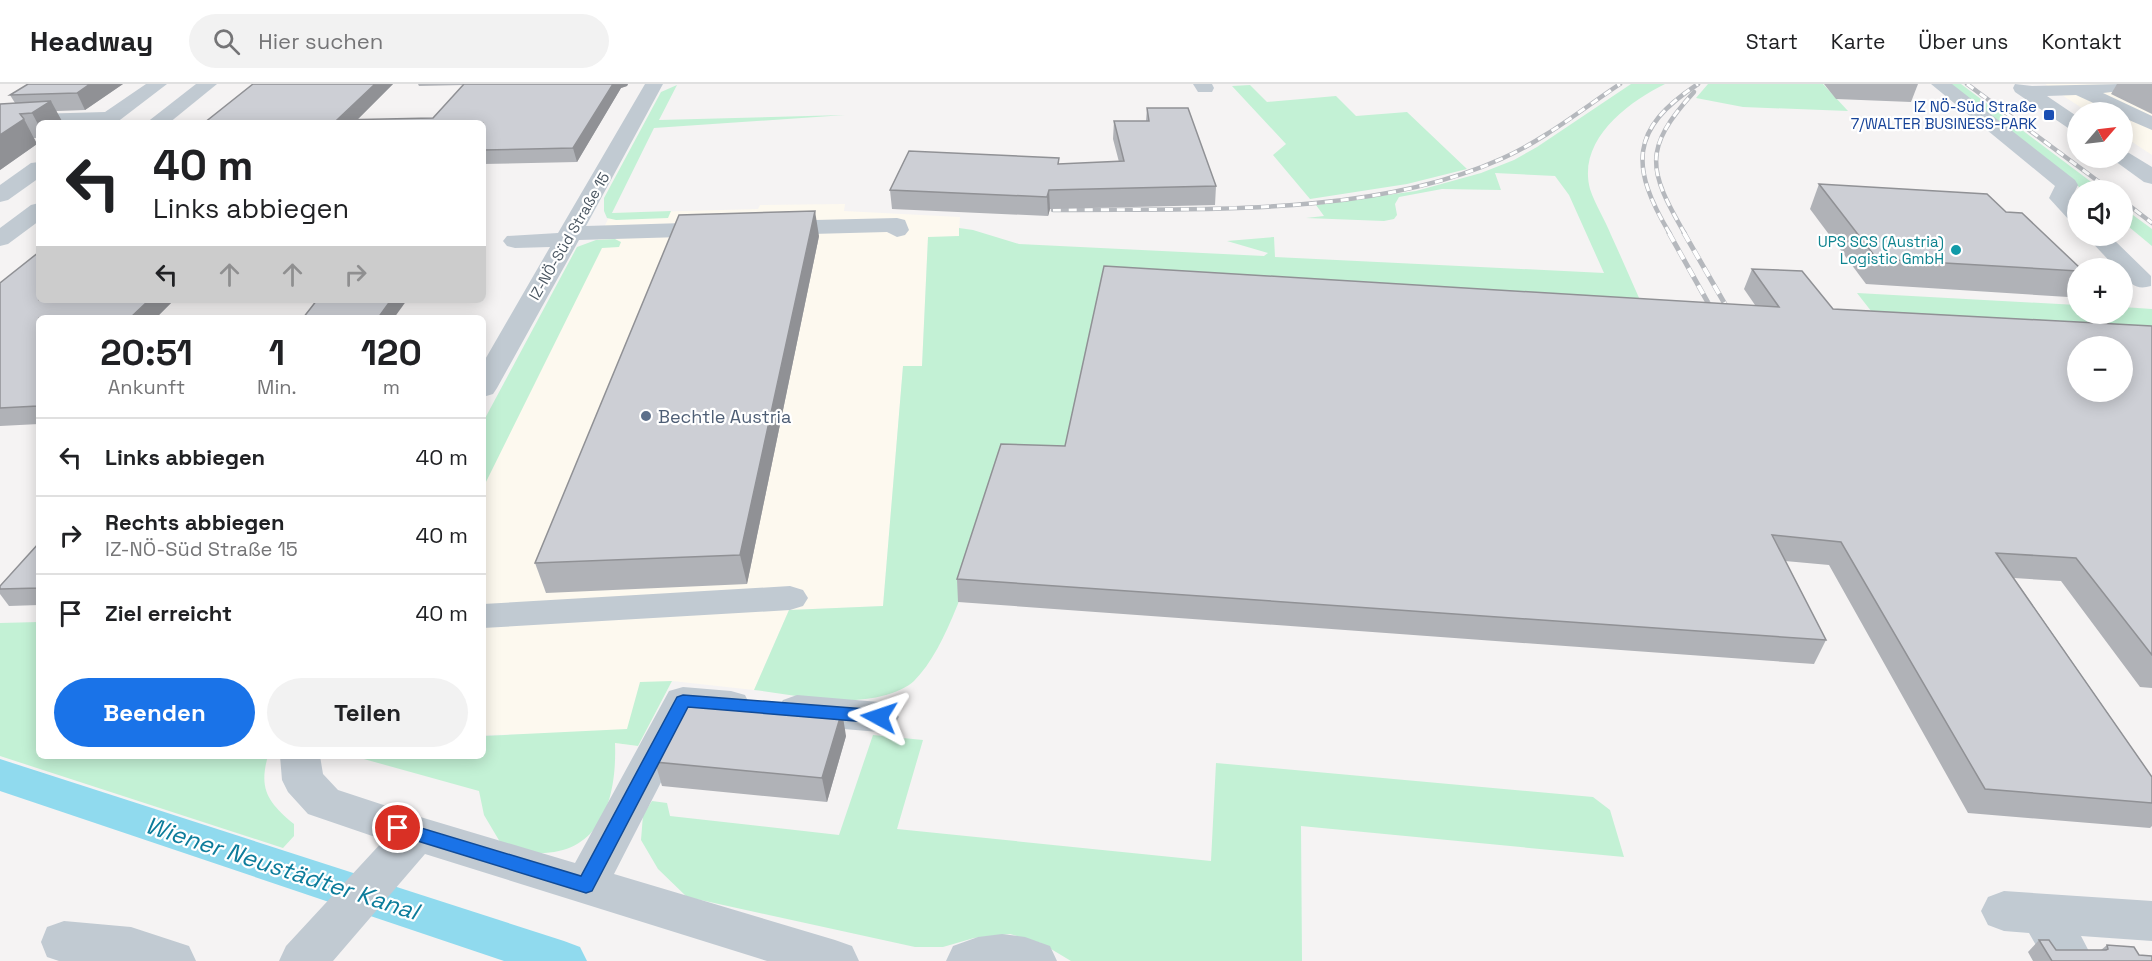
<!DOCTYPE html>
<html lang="de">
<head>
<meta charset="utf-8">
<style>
  :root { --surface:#fff; --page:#f2f2f2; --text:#202124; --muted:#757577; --line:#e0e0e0; --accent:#1a73e8 }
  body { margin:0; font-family:"Space Grotesk",sans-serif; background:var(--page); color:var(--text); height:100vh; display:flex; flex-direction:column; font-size:22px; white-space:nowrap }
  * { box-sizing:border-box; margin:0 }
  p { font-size:20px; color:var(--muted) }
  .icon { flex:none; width:33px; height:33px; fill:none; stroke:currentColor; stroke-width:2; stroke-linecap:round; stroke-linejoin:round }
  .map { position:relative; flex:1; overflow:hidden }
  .drawer { position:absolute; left:36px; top:231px; width:450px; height:444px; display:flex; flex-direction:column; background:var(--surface); border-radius:9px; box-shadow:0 3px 15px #0003 }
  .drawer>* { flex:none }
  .banner { position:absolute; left:36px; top:36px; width:450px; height:183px; border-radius:9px; box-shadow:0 3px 15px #0003; background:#fff; color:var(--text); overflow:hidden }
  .needle { width:39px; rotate:62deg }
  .fabs { position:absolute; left:2067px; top:18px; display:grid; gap:12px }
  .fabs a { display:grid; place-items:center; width:66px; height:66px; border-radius:50%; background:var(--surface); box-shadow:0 3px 15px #0003; font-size:30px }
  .pin { position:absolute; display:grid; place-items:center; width:51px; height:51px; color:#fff; margin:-26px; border:3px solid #fff; border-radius:50%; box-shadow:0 2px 6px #0007 }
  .me { position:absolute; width:66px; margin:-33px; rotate:275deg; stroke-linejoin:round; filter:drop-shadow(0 0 4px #0008) }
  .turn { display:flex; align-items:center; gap:21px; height:126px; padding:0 18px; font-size:27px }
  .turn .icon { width:78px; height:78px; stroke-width:2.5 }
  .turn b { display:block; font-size:42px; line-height:51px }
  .lanes { display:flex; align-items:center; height:57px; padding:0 18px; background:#0003; justify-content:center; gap:30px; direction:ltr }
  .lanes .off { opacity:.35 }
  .eta { display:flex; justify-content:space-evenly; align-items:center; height:102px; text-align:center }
  .eta b { font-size:36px; font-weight:700; line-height:42px }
  .button { display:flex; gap:12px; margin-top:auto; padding:12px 18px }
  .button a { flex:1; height:69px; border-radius:36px; background:var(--accent); color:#fff; font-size:24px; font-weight:700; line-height:69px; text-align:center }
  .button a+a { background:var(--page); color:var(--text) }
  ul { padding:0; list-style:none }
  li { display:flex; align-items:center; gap:18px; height:78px; padding:0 18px; border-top:2px solid var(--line) }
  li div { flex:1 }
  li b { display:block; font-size:22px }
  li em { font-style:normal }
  header { display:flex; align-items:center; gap:36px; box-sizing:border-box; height:84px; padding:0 30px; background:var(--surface); border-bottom:2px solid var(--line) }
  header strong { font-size:28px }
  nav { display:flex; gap:33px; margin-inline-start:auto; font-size:21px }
  .search { width:420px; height:54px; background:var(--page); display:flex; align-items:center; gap:15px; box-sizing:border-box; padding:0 21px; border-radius:33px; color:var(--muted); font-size:22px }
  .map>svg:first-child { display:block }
</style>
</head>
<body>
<header>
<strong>Headway</strong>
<div class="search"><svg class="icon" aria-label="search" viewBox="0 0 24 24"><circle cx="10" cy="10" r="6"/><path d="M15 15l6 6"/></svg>Hier suchen</div>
<nav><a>Start</a><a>Karte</a><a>Über uns</a><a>Kontakt</a></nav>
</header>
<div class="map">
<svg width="2152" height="877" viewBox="0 0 2152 877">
  <rect width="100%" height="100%" fill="#f5f3f3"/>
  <!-- commercial -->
  <g fill="#fdf9ef">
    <polygon points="2045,0 2152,0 2152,71 2123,52 2122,28 2088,28"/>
    <polygon points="845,120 844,127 960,133 959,152 928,154 922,282 903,283 883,522 789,526 754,606 672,597 638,662 542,650 483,651 483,392 611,129 758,125 760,121"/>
  </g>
  <!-- green -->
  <g fill="#c3f1d5">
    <path d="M1631,0H1665C1628,18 1577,56 1590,105C1595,120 1605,136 1611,151C1624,179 1636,208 1649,236L1065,385L1002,383C983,441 956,556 914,597C908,603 894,609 886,611C843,623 797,611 754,606L789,526L883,522L903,282H922L928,153L959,152V144L973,146L1019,160L1264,172L1268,169L1227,157L1274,153L1275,173L1604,189L1569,111L1555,92L1495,89L1501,106L1442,105L1399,113L1395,120L1397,131L1394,135L1384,137L1306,134L1324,132L1316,121L1416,107L1481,89L1514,76L1537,63Z"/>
    <polygon points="1708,0 1823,0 1848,27 1743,23 1696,14"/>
    <polygon points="1949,0 1961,0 2102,106 2083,106"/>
    <polygon points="677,1 659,36 845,31 654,44 612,129 671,127 668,134 616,136 607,134 604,127 604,114 661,8"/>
    <polygon points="1250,1 1267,18 1336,12 1356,32 1407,28 1467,85 1407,100 1310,115 1273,71 1286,60 1232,2"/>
    <polygon points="2122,123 2152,145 2152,162 2123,138"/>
    <polygon points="596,156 615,155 621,158 619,163 602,164 483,404 483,338 577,163"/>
    <polygon points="1857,209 2077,221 2078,230 2122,230 2123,223 2152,225 2152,264 1889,250"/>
    <path d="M39,538V672H268C258,706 269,719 294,740V752L283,764L0,672V539Z"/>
    <path d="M672,597L638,662L615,659C617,713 602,772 535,769C524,768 511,761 500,758L484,731L479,707L353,672H483V652L627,645L640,598Z"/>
    <polygon points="873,651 923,656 897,745 1211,777 1216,679 1593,713 1610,726 1624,773 1301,742 1302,877 1071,877 1041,859 1010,850 974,854 943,863 915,863 687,813 658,785 641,756 643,731 652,717 667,719 670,732 839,751"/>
  </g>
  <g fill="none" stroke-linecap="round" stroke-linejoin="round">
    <!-- canal -->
    <polygon fill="#90daee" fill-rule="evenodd" points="0,675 564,857 580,863 587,877 504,877 0,707"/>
    <!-- minor -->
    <g fill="#c1cad2" fill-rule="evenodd">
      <polygon points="146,0 167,0 116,39 39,39 39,42 0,43 0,31 105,28"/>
      <polygon points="196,0 217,0 169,39 146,39"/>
      <polygon points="645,0 663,0 586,142 716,138 724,140 728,145 724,150 716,152 579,156 497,304 493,310 483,313 483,279 550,163 515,164 507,162 503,157 507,152 558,149"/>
      <polygon points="1193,0 1212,0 1214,4 1212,8 1198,8"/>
      <polygon points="1931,0 1952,0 2075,96 2078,101 2072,113 2078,119 2078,139 2070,137 2049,114 2055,102"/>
      <polygon points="2015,0 2032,2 2120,0 2122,3 2120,7 2103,9 2152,32 2152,46 2122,33 2122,28 2113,28 2076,11 2047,12 2078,33 2078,48 2071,46 2015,8 2013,4"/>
      <polygon points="2122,67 2129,69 2152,83 2152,100 2144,98 2115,77 2112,74 2122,74"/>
      <polygon points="39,78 39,94 8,116 0,118 0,101 31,79"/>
      <polygon points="39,119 39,137 8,160 0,162 0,144 31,121"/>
      <polygon points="897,134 905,136 909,146 905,151 897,153 887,148 774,151 766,149 762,144 766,139 774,137"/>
      <path d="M2086,152H2110L2151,192V202C2137,206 2132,201 2122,191V184H2116Z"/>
      <polygon points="790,502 803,506 808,514 803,522 790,526 483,544 483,520"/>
      <polygon points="683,603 731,607 745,611 750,621 745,631 731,635 695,632 614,790 835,856 852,862 859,877 767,877 425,770 333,877 279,877 286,862 384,756 308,730 288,708 282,696 280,672 320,672 323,690 338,706 417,732 575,779 669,607"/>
      <polygon points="797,611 879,618 893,623 899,633 893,643 879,648 797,641 783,636 777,626 783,616"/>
      <polygon points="2004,807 2152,817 2152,857 2081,852 2094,877 2045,877 2029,849 2004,847 1988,841 1981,827 1988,813"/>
      <polygon points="64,837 131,843 189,862 196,877 59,877 47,873 41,858 47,843"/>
      <polygon points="1002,850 1025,853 1050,862 1057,877 946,877 953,862 978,853"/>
    </g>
    <!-- rail-far1 casing -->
    <g stroke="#b5b8bd" stroke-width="4.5">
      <g id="rail-far1">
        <polyline points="1967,0 2110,106"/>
        <polyline points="2122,116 2152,139"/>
        <path d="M1053,126C1195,124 1369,134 1501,75C1544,56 1581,26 1620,0"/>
        <path d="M1670,150C1630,83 1629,45 1698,0"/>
        <path d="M1685,150C1648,86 1642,65 1694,8"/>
      </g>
    </g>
    <!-- rail casing -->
    <g stroke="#b5b8bd" stroke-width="5">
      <g id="rail">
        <polyline points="1669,149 1716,233"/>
        <polyline points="1684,149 1733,234"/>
      </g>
    </g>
    <!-- rail-far1 -->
    <use href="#rail-far1" stroke="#fff" stroke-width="3" stroke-dasharray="8" stroke-linecap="butt"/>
    <!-- rail -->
    <use href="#rail" stroke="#fff" stroke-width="4" stroke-dasharray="10" stroke-linecap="butt"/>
  </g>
  <!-- wall -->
  <g fill="#b0b2b7">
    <polygon points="123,0 85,26 57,27 39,39 39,54 34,54 37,60 0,86 15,19 10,11"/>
    <polygon points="253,0 393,0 357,36 433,34 463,1 419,2 418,0 628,0 627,2 621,4 577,78 483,80 483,39 204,39"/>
    <polygon points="1824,0 1918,0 1911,18 1836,15"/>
    <polygon points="2117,0 2152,0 2152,30 2111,10"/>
    <polygon points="1147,24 1216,102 1215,121 1050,125 1048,132 892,125 890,106 1059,74 1059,80 1119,78 1113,55 1114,37 1146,37"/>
    <polygon points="1819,100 2006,128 2078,184 2078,196 2068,213 1866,200 1810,125"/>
    <polygon points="819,152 747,500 546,509 535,479"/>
    <polygon points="1752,185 1833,225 2152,242 2152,604 2140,603 2061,497 2014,494 2152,693 2152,742 2150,744 1968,729 1829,481 1785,477 1826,556 1814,580 958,518 957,495 1755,221 1744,205"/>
    <polygon points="0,199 39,216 174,216 156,234 39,234 39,340 0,342"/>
    <polygon points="39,459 39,521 9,522 0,510 0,502"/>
    <polygon points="846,652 827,718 662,702 655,678"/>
    <polygon points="2039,856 2056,866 2101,866 2107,861 2139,871 2152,877 2033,877 2028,868"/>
  </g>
  <!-- shaded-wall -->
  <g fill="#909195">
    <polygon points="90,0 123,0 85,26 77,9"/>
    <polygon points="375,0 393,0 354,39 337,36"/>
    <polygon points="613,0 628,0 627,2 621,4 577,78 573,64"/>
    <polygon points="51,17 63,39 39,39 39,42 32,29"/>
    <polygon points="24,35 37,60 0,86 0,51"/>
    <polygon points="1049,106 1050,125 1048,132 1047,113"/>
    <polygon points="815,127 819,152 747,500 740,471"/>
    <polygon points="149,216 174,216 156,234 130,234"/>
    <polygon points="391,216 407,216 394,234 378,234"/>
    <polygon points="842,627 846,652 827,718 822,694"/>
  </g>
  <!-- building -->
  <g fill="#cdcfd5" stroke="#909195" stroke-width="1.5" fill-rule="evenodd">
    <polygon points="28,0 90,0 77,9 10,11"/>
    <polygon points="253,0 375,0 337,36 433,34 464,0 613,0 573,64 483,66 483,39 204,39"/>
    <polygon points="51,17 32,29 20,30 24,35 0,51 0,20"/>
    <polygon points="1147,24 1188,24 1216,102 1049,106 1047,113 890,106 909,67 1059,74 1058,80 1124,77 1114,37 1149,37"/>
    <polygon points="1819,100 1987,110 2006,128 2022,129 2080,184 2078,184 2078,187 1877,175"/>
    <polygon points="815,127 740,471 535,479 679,131"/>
    <polygon points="39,168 39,216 149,216 130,234 39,234 39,321 38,322 0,324 0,199"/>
    <path d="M1104,182L1779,223L1752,185L1802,187L1833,225L2152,242V571L2076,474L1996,469L2152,693V719L1985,705L1841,458L1772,451L1826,556L957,495L1001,360L1065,362ZM2078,262H2122V308H2078Z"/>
    <polygon points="317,216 391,216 378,234 303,234"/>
    <polygon points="39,459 39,504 0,505 0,502"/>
    <polygon points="688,614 842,627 822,694 655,678"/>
    <polygon points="2039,856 2049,856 2056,866 2106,866 2108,865 2107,861 2134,863 2139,871 2152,872 2152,877 2052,877"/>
  </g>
  <!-- route -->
  <polygon fill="#1a73e8" stroke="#114b97" stroke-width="1.5" points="683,611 879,626 885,628 887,633 885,637 879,639 688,623 592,807 586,809 398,751 392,749 389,744 392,739 398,737 581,792 677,613"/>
  <!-- markers -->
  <rect fill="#1a4fb4" stroke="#fff" stroke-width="2" x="2043" y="25" width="12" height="12" rx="3"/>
  <circle fill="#0f9aa8" stroke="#fff" stroke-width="2" cx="1956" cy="166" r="6"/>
  <circle fill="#5c6f8a" stroke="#fff" stroke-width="2" cx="646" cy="332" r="6"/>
  <g text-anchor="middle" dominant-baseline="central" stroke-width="4.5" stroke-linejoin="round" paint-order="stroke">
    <!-- far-transit labels -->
    <g font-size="15" fill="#164399" stroke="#fff" text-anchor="end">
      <text x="2037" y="22">IZ NÖ-Süd Straße<tspan x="2037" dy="17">7/WALTER BUSINESS-PARK</tspan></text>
    </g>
    <!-- far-street labels -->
    <g font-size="15" fill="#4a5661" stroke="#fff">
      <text transform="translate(569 152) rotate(-60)">IZ-NÖ-Süd Straße 15</text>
    </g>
    <!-- far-culture labels -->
    <g font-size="15" fill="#0d838f" stroke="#fff" text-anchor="end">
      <text x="1944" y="157">UPS SCS (Austria)<tspan x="1944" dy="17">Logistic GmbH</tspan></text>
    </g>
    <!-- service labels -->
    <g font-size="18" fill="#4e5e75" stroke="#fff" text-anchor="start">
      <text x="658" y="332">Bechtle Austria</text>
    </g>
    <!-- near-water labels -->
    <g font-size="24" font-style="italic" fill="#0c7c9b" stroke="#fff">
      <text transform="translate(282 784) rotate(18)">Wiener Neustädter Kanal</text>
    </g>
  </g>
</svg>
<div class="fabs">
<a><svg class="needle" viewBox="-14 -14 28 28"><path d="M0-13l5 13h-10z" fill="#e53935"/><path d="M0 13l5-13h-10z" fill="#757577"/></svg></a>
<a><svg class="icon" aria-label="sound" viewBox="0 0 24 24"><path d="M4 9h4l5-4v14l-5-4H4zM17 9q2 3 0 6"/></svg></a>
<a>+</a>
<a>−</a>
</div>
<div class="pin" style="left:398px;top:744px;background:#d93025"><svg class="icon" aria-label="arrive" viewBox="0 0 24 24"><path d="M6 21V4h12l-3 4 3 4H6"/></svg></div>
<svg class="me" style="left:879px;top:633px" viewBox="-20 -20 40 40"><path d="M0-17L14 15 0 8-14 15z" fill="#1a73e8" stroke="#fff" stroke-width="4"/></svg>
<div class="banner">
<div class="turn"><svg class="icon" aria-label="left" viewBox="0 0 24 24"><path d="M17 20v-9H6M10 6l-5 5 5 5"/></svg><div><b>40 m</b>Links abbiegen</div></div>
<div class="lanes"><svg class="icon" aria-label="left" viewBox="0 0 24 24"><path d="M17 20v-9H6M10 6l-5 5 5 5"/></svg><svg class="icon off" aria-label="ahead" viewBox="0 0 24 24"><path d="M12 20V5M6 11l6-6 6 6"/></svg><svg class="icon off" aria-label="ahead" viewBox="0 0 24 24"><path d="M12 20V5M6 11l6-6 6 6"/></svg><svg class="icon off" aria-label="right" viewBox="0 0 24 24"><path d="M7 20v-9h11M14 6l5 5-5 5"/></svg></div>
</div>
<section class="drawer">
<div class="eta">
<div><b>20:51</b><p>Ankunft</p></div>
<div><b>1</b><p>Min.</p></div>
<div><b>120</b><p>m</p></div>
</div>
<ul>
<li><svg class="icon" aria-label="left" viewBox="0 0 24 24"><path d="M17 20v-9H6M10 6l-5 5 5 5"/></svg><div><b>Links abbiegen</b></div><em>40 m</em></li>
<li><svg class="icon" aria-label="right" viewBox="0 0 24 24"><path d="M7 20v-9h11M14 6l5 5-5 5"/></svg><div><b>Rechts abbiegen</b><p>IZ-NÖ-Süd Straße 15</p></div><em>40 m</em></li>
<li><svg class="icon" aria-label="arrive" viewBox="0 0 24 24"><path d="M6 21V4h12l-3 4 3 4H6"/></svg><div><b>Ziel erreicht</b></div><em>40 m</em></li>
</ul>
<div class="button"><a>Beenden</a><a>Teilen</a></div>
</section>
</div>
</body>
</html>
